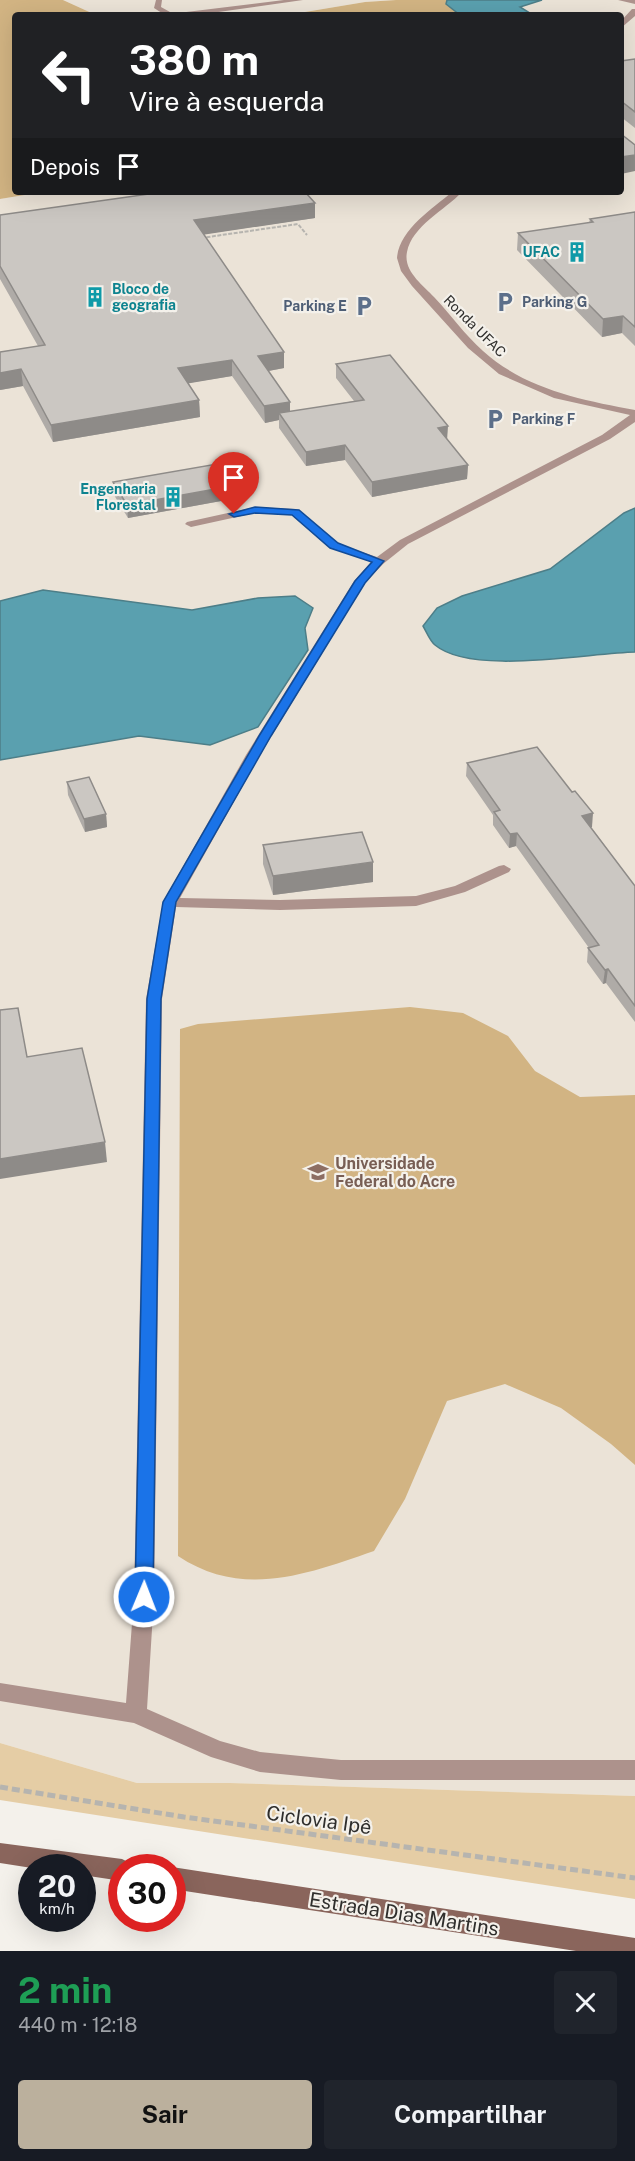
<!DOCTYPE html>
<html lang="pt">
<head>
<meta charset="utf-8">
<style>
  :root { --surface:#171b24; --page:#20242c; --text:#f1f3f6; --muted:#9ea1a6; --accent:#bbb09d }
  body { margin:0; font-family:"Public Sans",sans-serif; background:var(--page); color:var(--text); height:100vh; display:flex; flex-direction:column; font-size:22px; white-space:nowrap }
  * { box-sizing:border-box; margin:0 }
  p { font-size:20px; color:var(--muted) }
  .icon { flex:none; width:33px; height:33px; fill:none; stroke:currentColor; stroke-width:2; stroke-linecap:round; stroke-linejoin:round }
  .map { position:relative; height:1951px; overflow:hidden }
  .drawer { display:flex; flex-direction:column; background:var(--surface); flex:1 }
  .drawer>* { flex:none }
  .banner { position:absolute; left:12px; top:12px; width:612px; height:183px; border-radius:6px; box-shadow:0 6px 24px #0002; background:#202124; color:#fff; overflow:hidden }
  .speed { position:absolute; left:18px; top:1854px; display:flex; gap:12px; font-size:30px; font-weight:700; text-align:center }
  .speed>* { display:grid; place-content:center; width:78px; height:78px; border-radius:50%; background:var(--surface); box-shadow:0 6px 24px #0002; line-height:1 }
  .speed small { font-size:15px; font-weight:400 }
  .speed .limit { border:9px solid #d22; background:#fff; color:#111 }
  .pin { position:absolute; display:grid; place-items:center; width:51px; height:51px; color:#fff; margin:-62px -26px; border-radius:50% 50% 50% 0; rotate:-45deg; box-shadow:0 0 6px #0007 }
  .pin .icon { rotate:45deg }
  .me { position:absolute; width:66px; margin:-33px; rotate:1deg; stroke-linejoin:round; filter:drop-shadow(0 0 4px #0008) }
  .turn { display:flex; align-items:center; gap:21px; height:126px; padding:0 18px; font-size:27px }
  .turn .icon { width:78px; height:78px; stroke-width:2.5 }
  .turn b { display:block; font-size:42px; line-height:51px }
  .then { display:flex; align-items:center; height:57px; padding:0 18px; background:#0003; gap:12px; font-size:22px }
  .round { display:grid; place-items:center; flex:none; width:63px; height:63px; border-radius:6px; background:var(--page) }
  .summary { display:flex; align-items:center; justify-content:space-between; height:102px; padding:0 18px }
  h1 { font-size:36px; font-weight:700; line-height:45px; color:#1e9e55 }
  .button { display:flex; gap:12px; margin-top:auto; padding:12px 18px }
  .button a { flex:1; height:69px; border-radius:6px; background:var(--accent); color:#111; font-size:24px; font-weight:700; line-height:69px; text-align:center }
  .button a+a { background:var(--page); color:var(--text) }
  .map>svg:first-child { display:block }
</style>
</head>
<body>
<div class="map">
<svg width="635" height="1951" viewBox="0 0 635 1951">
  <rect width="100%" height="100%" fill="#f4f1eb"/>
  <!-- built -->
  <g fill="#ebe3d7">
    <polygon points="63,0 396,0 365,2 287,15 96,15"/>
    <polygon points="447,0 635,0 635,1796 230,1783 137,1783 0,1743 0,199 43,192 621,192 621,15 460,15"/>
  </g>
  <!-- green -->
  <polygon fill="#e5cda5" points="0,1743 137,1783 230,1783 635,1796 635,1899 0,1800"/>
  <!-- forest -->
  <g fill="#d2b483">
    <polygon points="0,0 63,0 96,15 15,15 15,192 43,192 0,199"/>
    <polygon points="396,0 447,0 446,4 460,15 287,15 365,2"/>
    <path d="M410,1007L463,1013L508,1036L535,1071L580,1097L635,1095V1465L611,1444L561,1408L505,1384L447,1401L405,1499L374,1551C308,1574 242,1599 178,1556L180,1029L198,1024Z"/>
  </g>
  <!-- water -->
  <g fill="#5aa0af" stroke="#4d7e88" stroke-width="1.5">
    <polygon points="447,0 542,0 520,7 533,15 460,15 446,4"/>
    <path d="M635,508V652C587,653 472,676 435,645C430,641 426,631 423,626L437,608L462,596L550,569L624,513Z"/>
    <polygon points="43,590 192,610 258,598 295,596 313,608 305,628 308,650 258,727 210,745 139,736 0,760 0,601"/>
  </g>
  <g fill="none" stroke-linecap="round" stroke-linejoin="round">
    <!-- path-far1 -->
    <polyline stroke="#b6b4af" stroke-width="2" stroke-dasharray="4 1.5" stroke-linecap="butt" points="201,238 298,224 307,235"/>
    <!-- path -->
    <polyline stroke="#b6b4af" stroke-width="5" stroke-dasharray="8 4" stroke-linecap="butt" points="0,1787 184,1817 635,1878"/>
    <!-- lane -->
    <g fill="#ad928c" fill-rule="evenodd">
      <polygon points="156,0 162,0 161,7 170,12 178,13 284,0 303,0 197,15 165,15 154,8"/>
      <polygon points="618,0 635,0 635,4"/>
    </g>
    <!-- street -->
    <g fill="#ad928c" fill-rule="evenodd">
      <polygon points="632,9 635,9 635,16 621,28 621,21"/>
      <path d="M452,192H462C445,210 412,226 407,252C403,271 423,285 434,297C451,315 465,335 483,351C525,389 582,400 635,410V422L610,439L408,544L383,564L365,583L260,755L180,898L280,900L416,896L455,886L499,866L504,865L511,869L509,872L465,892L416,906L280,910L176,907L162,999L154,1597L147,1709L220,1741L260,1752L341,1760H635V1780H341L260,1772L211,1757L134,1723L0,1701V1683L126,1703L134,1597L146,999L163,902L246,755L354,581L371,562L330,548L292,515L255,513L191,527L185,524L187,522L255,507L295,509L338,544L377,557L400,540L602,435L630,415L554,398L499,374L468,348L412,286L401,271L397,258C399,230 432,209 452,192Z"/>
    </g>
    <!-- secondary -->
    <g fill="#8a655c" fill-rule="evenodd">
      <polygon points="0,1843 122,1859 130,1863 132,1868 122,1868 122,1881 82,1875 82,1868 32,1868 0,1863"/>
      <polygon points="172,1867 635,1938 635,1951 576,1951 172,1889"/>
    </g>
  </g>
  <!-- wall -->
  <g fill="#afaba7">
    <polygon points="635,59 635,128 621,117 621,61"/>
    <polygon points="635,212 635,346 622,333 602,337 517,250 518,233 589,223 590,219"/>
    <polygon points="0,215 315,218 204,234 284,368 268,371 290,402 290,412 354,401 336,378 336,364 447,439 468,465 467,479 372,497 345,460 306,466 279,428 279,420 265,423 232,376 188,383 199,400 200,417 53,442 23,386 0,390 38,346 0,279"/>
    <polygon points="113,482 232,486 232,499 128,518 114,495"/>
    <polygon points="467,763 592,827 591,827 635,886 635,1022 606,983 603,984 587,962 588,948 589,948 516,846 509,848 493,825 493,815 466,776"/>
    <polygon points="67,782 106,814 107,827 85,832 68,795"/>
    <polygon points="263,845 373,882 273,895 263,864"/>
  </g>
  <!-- shaded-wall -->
  <g fill="#8e8b88">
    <polygon points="635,155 635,171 621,174 621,157"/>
    <polygon points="315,203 315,218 195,236 194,220"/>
    <polygon points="623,316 622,333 602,337 603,319"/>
    <polygon points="284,352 284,368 258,373 258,356"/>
    <polygon points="232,360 232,376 179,385 178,368"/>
    <polygon points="21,369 23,386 0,390 0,373"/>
    <polygon points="199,400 200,417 53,442 51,425"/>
    <polygon points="290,402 290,419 279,413 279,420 265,423 264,406"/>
    <polygon points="448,426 447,441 438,428"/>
    <polygon points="345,445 345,460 306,466 306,452"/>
    <polygon points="468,465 467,479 372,497 372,482"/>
    <polygon points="232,486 232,499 128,518 127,505"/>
    <polygon points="593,813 592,827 581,829 582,816"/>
    <polygon points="106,814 107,827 85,832 84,819"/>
    <polygon points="517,833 516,846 509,848 510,834"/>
    <polygon points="373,862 373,882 273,895 273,876"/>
    <polygon points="608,969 606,983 603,984 605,970"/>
    <polygon points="105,1142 107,1162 0,1179 0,1159"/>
  </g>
  <!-- building -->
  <g fill="#cbc7c2" stroke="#8e8b88" stroke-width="1.5">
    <polygon points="635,59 635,112 621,101 621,61"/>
    <polygon points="621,134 635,145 635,155 621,157"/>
    <polygon points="163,192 305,192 315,203 194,220 284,352 258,356 290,402 264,406 232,360 178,368 199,400 51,425 21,369 0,373 0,352 45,345 0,266 0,215"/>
    <polygon points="635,212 635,327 623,316 603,319 518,233 593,222 590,219"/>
    <polygon points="390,355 448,426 438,428 468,465 372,482 345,445 306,452 279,413 364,400 336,364"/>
    <polygon points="217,464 232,486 127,505 113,482"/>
    <polygon points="537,747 572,792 575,791 593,813 582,816 635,886 635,1006 608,969 605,970 588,948 599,945 517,833 510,834 494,812 500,810 467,763"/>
    <polygon points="89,777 106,814 84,819 67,782"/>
    <polygon points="362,832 373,862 273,876 263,845"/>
    <polygon points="18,1008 27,1057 82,1048 105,1142 0,1159 0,1010"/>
  </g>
  <!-- route -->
  <polygon fill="#1a73e8" stroke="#114b97" stroke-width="1.5" points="255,507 299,510 338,543 384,561 365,583 271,736 176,902 161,999 153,1597 151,1602 144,1605 138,1602 135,1597 147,999 163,902 259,736 355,581 372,562 330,548 292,515 255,513 234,517 229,514"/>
  <!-- icons -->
  <defs>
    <g id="building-bare" transform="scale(1.62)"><path d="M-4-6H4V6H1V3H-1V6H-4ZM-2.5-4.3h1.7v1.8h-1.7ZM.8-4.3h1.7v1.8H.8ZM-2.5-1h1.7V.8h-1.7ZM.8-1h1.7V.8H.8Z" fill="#0f9aa8" stroke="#f4f1eb" stroke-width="2.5" paint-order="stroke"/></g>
    <g id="parking-bare" transform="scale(1.62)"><path d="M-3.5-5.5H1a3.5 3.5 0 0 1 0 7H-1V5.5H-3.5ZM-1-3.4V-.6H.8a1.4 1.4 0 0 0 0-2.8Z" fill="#5c6f8a" stroke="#f4f1eb" stroke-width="2.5" paint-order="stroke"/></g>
    <g id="university-bare" transform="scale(1.62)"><path d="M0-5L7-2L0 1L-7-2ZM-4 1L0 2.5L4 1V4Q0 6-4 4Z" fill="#8d6e63" stroke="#f4f1eb" stroke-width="2.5" paint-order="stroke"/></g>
  </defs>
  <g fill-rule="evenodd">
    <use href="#building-bare" x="577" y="252"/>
    <use href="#building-bare" x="95" y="297"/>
    <use href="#parking-bare" x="505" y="302"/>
    <use href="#parking-bare" x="364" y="306"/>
    <use href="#parking-bare" x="495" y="419"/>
    <use href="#building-bare" x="173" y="497"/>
    <use href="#university-bare" x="318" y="1172"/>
  </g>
  <g text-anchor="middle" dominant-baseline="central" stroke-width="4.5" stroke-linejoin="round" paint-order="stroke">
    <!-- far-culture labels -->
    <g font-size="14" font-weight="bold" fill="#0d838f" stroke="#f4f1eb" text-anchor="end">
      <text x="560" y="252">UFAC</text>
      <text x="112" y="289" text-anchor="start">Bloco de<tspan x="112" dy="16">geografia</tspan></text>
      <text x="156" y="489">Engenharia<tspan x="156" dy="16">Florestal</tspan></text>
    </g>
    <!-- far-service labels -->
    <g font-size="14" font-weight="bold" fill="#4e5e75" stroke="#f4f1eb" text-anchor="start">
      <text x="522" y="302">Parking G</text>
      <text x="347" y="306" text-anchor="end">Parking E</text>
      <text x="512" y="419">Parking F</text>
    </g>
    <!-- far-street labels -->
    <g font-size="14" fill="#2f2e2c" stroke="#f4f1eb">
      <text transform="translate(475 326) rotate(45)">Ronda UFAC</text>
    </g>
    <!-- education labels -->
    <g font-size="16" font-weight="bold" fill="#785e54" stroke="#f4f1eb" text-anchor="start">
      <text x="335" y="1163">Universidade<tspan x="335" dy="18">Federal do Acre</tspan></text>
    </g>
    <!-- near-street labels -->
    <g font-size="20" fill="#2f2e2c" stroke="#f4f1eb">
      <text transform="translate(319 1820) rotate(8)">Ciclovia Ipê</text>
      <text transform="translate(404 1914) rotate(9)">Estrada Dias Martins</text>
    </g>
  </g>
</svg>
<div class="speed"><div>20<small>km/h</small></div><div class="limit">30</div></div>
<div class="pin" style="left:234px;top:514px;background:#d93025"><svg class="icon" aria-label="arrive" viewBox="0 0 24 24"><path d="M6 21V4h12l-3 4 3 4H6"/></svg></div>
<svg class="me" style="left:144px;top:1597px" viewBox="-20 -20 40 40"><circle r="17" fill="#1a73e8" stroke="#fff" stroke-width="3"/><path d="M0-11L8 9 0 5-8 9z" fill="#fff"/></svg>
<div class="banner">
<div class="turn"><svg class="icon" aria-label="left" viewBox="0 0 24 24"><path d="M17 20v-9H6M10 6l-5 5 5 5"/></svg><div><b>380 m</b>Vire à esquerda</div></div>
<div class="then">Depois<svg class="icon" aria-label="arrive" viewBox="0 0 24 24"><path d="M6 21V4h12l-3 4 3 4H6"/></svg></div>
</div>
</div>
<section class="drawer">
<div class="summary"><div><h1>2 min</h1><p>440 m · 12:18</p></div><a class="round"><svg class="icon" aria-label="close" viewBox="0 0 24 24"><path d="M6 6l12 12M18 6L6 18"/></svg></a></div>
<div class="button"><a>Sair</a><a>Compartilhar</a></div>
</section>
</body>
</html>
